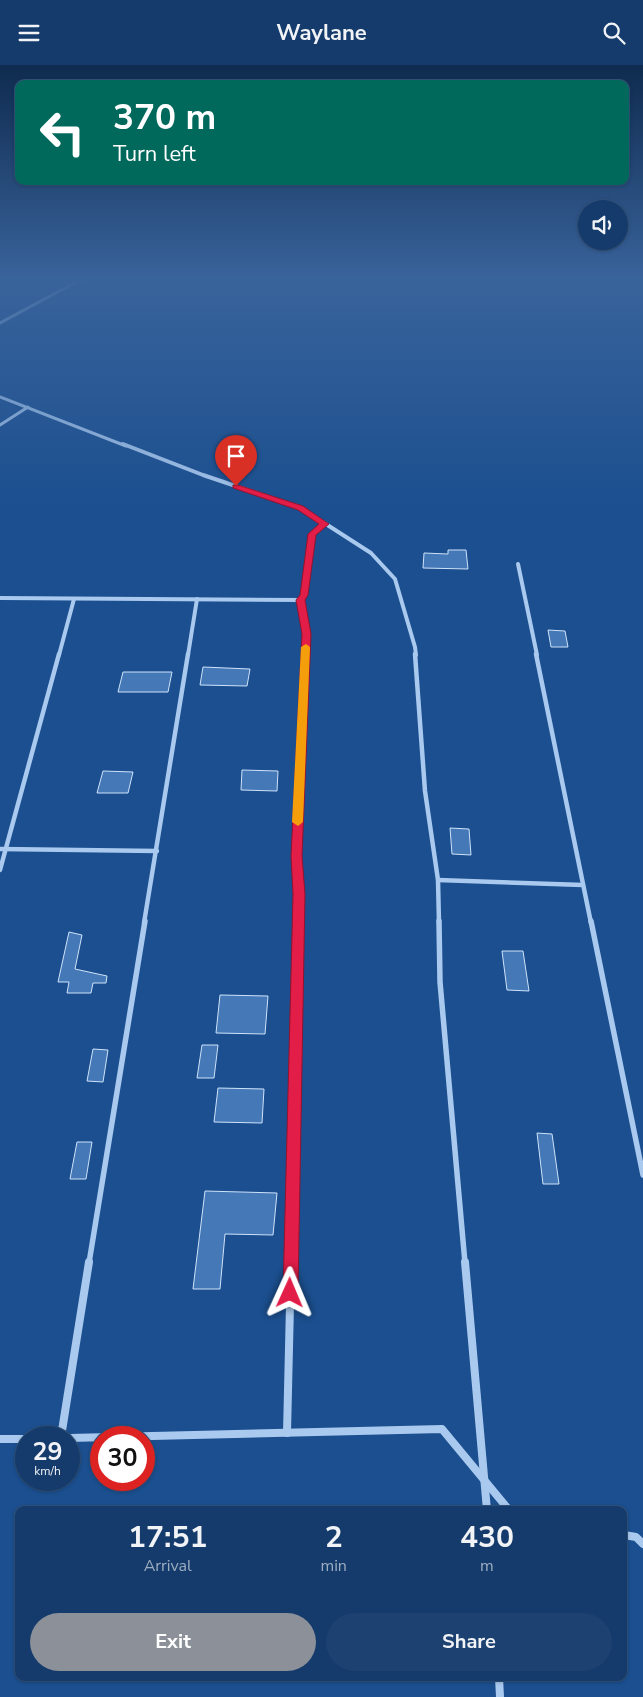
<!DOCTYPE html>
<html lang="en">
<head>
<meta charset="utf-8">
<style>
  :root { --surface:#143b6b; --page:#1d4271; --text:#f1f3f6; --muted:#9dadc1; --line:#33557e; --accent:#8c9099 }
  body { margin:0; font-family:"Nunito Sans",sans-serif; background:var(--page); color:var(--text); height:100vh; display:flex; flex-direction:column; font-size:19px; white-space:nowrap }
  * { box-sizing:border-box; margin:0 }
  p { font-size:16px; color:var(--muted) }
  .icon { flex:none; width:28px; height:28px; fill:none; stroke:currentColor; stroke-width:2; stroke-linecap:round; stroke-linejoin:round }
  .map { position:relative; flex:1; overflow:hidden }
  .side { position:absolute; left:15px; top:1441px; width:612px; height:175px; display:flex; flex-direction:column; background:var(--surface); border-radius:10px; box-shadow:0 1px 4px #0004,0 0 0 1px var(--line) }
  .side>* { flex:none }
  .guide { position:absolute; left:15px; top:15px; width:614px; height:105px; border-radius:10px; box-shadow:0 1px 4px #0004,0 0 0 1px var(--line); background:#00695c; color:#fff; overflow:hidden }
  .fabs { position:absolute; left:578px; top:135px; display:grid; gap:10px }
  .fabs a { display:grid; place-items:center; width:50px; height:50px; border-radius:50%; background:var(--surface); box-shadow:0 1px 4px #0004,0 0 0 1px var(--line); font-size:25px }
  .speed { position:absolute; left:15px; top:1361px; display:flex; gap:10px; font-size:25px; font-weight:700; text-align:center }
  .speed>* { display:grid; place-content:center; width:65px; height:65px; border-radius:50%; background:var(--surface); box-shadow:0 1px 4px #0004,0 0 0 1px var(--line); line-height:1 }
  .speed small { font-size:12px; font-weight:400 }
  .speed .limit { border:8px solid #d22; background:#fff; color:#111 }
  .pin { position:absolute; display:grid; place-items:center; width:42px; height:42px; color:#fff; margin:-51px -21px; border-radius:50% 50% 50% 0; rotate:-45deg; box-shadow:0 0 5px #0007 }
  .pin .icon { rotate:45deg }
  .me { position:absolute; width:55px; margin:-28px; rotate:1deg; stroke-linejoin:round; filter:drop-shadow(0 0 4px #0008) }
  .turn { display:flex; align-items:center; gap:18px; height:105px; padding:0 15px; font-size:22px }
  .turn .icon { width:65px; height:65px; stroke-width:2.5 }
  .turn b { display:block; font-size:35px; line-height:42px }
  .eta { display:flex; justify-content:space-evenly; align-items:center; height:85px; text-align:center }
  .eta b { font-size:30px; font-weight:700; line-height:35px }
  .primary-button { display:flex; gap:10px; margin-top:auto; padding:10px 15px }
  .primary-button a { flex:1; height:58px; border-radius:30px; background:var(--accent); color:#fff; font-size:20px; font-weight:700; line-height:58px; text-align:center }
  .primary-button a+a { background:var(--page); color:var(--text) }
  header { display:flex; justify-content:space-between; align-items:center; height:65px; padding:0 15px; background:var(--surface); font-size:22px; font-weight:700 }
  .map>svg:first-child { display:block }
</style>
</head>
<body>
<header><svg class="icon" aria-label="menu" viewBox="0 0 24 24"><path d="M4 6h16M4 12h16M4 18h16"/></svg>Waylane<svg class="icon" aria-label="search" viewBox="0 0 24 24"><circle cx="10" cy="10" r="6"/><path d="M15 15l6 6"/></svg></header>
<div class="map">
<svg width="643" height="1632" viewBox="0 0 643 1632">
  <rect width="100%" height="100%" fill="#1b4f8f"/>
  <!-- building -->
  <g fill="#4478b7" stroke="#cfe3fa">
    <polygon points="448,485 466,485 468,504 423,503 424,488 448,489"/>
    <polygon points="548,565 565,566 568,582 551,582"/>
    <polygon points="203,602 250,604 247,621 200,620"/>
    <polygon points="123,607 172,607 168,627 118,627"/>
    <polygon points="242,705 278,706 277,726 241,725"/>
    <polygon points="103,706 133,707 128,728 97,728"/>
    <polygon points="450,763 469,764 471,790 452,789"/>
    <polygon points="69,867 82,870 75,904 107,911 106,918 93,918 91,928 67,928 69,917 58,917"/>
    <polygon points="502,886 523,886 529,926 507,925"/>
    <polygon points="220,930 268,931 265,969 216,968"/>
    <polygon points="202,980 218,980 214,1013 197,1013"/>
    <polygon points="93,984 108,985 103,1017 87,1016"/>
    <polygon points="218,1023 264,1024 262,1058 214,1057"/>
    <polygon points="537,1068 552,1069 559,1119 543,1119"/>
    <polygon points="77,1077 92,1077 86,1114 70,1114"/>
    <polygon points="205,1126 277,1128 273,1170 225,1169 220,1224 193,1224"/>
  </g>
  <g fill="none" stroke-linecap="round" stroke-linejoin="round">
    <!-- street-far4 -->
    <g stroke="#a9c9ee" stroke-width="3">
      <polyline points="0,258 80,215"/>
      <polyline points="0,332 126,381"/>
      <polyline points="0,360 28,342"/>
    </g>
    <!-- street-far3 -->
    <g stroke="#a9c9ee" stroke-width="4">
      <polyline points="123,379 203,410 301,443 371,488 395,514 415,582 416,590"/>
      <polyline points="518,499 537,590"/>
      <polyline points="0,533 301,535"/>
      <polyline points="59,590 74,534"/>
      <polyline points="188,590 197,534"/>
      <polyline points="305,590 306,569 301,535 304,530 312,469 325,459"/>
    </g>
    <!-- street-far2 -->
    <g stroke="#a9c9ee" stroke-width="4.5">
      <polyline points="415,589 425,726 438,815 439,858"/>
      <polyline points="536,589 591,858"/>
      <polyline points="0,784 157,786"/>
      <polyline points="0,805 59,589"/>
      <polyline points="438,815 583,820"/>
      <polyline points="144,858 188,589"/>
      <polyline points="298,858 299,829 296,791 305,589"/>
    </g>
    <!-- street-far1 -->
    <g stroke="#a9c9ee" stroke-width="5.5">
      <polyline points="439,856 440,917 465,1198"/>
      <polyline points="591,856 643,1110"/>
      <polyline points="89,1198 145,856"/>
      <polyline points="291,1198 298,856"/>
    </g>
    <!-- street -->
    <g stroke="#a9c9ee" stroke-width="8">
      <polyline points="465,1197 487,1445"/>
      <polyline points="287,1368 291,1197"/>
      <polyline points="61,1372 89,1197"/>
      <polyline points="69,1373 442,1364 509,1445"/>
      <polyline points="0,1374 26,1374"/>
      <polyline points="624,1470 636,1472 643,1479"/>
      <polyline points="499,1612 500,1632"/>
    </g>
  </g>
  <!-- sky -->
  <linearGradient id="sky" x2="0" y2="1"><stop stop-color="#0f2b4f"/><stop offset="0.48" stop-color="#39639b"/><stop offset="1" stop-color="#39639b" stop-opacity="0"/></linearGradient>
  <rect width="643" height="444" fill="url(#sky)"/>
  <!-- route -->
  <polygon fill="#e11d48" stroke="#92132f" points="233,420 238,420 303,441 329,459 316,470 308,530 305,535 311,569 302,791 305,829 298,1228 296,1233 290,1236 285,1233 283,1228 293,829 291,791 302,569 296,535 300,530 308,469 319,459 298,445 233,423"/>
  <!-- slow -->
  <polygon fill="#f59e0b" points="306,579 310,582 303,757 298,761 292,757 301,582"/>
</svg>
<div class="fabs">
<a><svg class="icon" aria-label="sound" viewBox="0 0 24 24"><path d="M4 9h4l5-4v14l-5-4H4zM17 9q2 3 0 6"/></svg></a>
</div>
<div class="speed"><div>29<small>km/h</small></div><div class="limit">30</div></div>
<div class="pin" style="left:236px;top:421px;background:#d93025"><svg class="icon" aria-label="arrive" viewBox="0 0 24 24"><path d="M6 21V4h12l-3 4 3 4H6"/></svg></div>
<svg class="me" style="left:290px;top:1228px" viewBox="-20 -20 40 40"><path d="M0-17L14 15 0 8-14 15z" fill="#e11d48" stroke="#fff" stroke-width="4"/></svg>
<div class="guide">
<div class="turn"><svg class="icon" aria-label="left" viewBox="0 0 24 24"><path d="M17 20v-9H6M10 6l-5 5 5 5"/></svg><div><b>370 m</b>Turn left</div></div>
</div>
<section class="side">
<div class="eta">
<div><b>17:51</b><p>Arrival</p></div>
<div><b>2</b><p>min</p></div>
<div><b>430</b><p>m</p></div>
</div>
<div class="primary-button"><a>Exit</a><a>Share</a></div>
</section>
</div>
</body>
</html>
